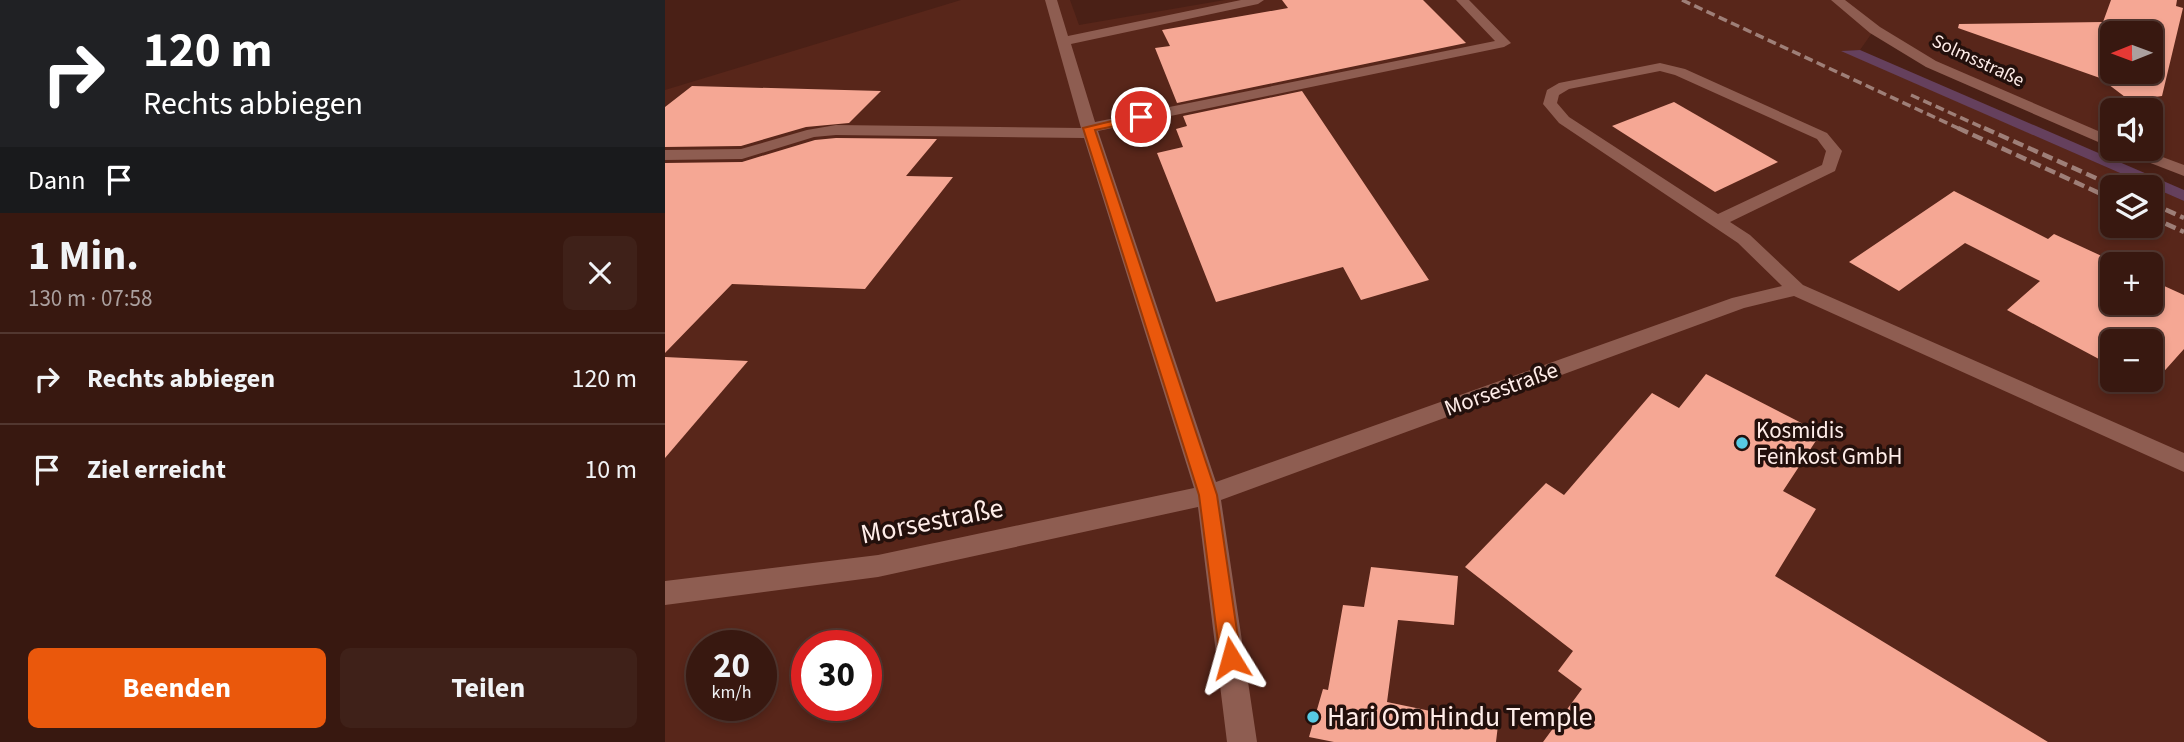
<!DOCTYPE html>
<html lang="de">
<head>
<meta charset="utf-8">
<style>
  :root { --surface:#381810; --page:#3f2119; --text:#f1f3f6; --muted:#aba09f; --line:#523730; --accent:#ea580c }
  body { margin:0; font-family:"Source Sans 3",sans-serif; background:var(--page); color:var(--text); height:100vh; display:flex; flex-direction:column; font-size:26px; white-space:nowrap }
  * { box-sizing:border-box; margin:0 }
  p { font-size:23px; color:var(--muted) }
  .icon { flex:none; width:38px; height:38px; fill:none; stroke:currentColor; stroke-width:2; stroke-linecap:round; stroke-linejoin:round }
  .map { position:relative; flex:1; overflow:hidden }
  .drawer { display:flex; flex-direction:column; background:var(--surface); width:665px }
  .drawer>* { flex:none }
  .hud { background:#202124; color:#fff; overflow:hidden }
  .needle { width:46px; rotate:269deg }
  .tools { position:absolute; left:1435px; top:21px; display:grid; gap:14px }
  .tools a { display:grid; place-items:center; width:63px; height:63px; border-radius:10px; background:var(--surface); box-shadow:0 4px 10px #0003,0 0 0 2px var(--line); font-size:35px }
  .speed { position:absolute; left:21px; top:630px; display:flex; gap:14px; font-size:35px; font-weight:700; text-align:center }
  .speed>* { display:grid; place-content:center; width:91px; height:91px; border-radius:50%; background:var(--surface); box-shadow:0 4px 10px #0003,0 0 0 2px var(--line); line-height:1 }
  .speed small { font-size:18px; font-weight:400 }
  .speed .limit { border:10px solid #d22; background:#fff; color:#111 }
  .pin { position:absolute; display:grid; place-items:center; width:60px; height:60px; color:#fff; margin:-30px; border:4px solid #fff; border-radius:50%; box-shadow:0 2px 7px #0007 }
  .me { position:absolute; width:77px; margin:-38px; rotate:352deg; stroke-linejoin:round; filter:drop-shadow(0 0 5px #0008) }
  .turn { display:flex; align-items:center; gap:24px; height:147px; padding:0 28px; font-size:32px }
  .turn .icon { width:91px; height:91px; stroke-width:2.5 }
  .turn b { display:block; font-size:49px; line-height:60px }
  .then { display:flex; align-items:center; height:66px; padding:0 28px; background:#0003; gap:14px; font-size:26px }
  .round { display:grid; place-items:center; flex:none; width:74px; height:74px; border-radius:10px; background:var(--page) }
  .headline { display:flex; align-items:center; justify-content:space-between; height:119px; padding:0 28px }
  h1 { font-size:42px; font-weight:700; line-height:52px }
  .primary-button { display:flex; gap:14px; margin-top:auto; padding:14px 28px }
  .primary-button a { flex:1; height:80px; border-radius:10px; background:var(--accent); color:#fff; font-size:28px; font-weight:700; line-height:80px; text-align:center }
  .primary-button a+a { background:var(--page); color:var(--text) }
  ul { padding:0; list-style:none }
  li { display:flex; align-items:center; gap:21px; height:91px; padding:0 28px; border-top:2px solid var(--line) }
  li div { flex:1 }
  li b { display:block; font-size:26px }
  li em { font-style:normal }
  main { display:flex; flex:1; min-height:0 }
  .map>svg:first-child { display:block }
</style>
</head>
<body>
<main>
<section class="drawer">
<div class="hud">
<div class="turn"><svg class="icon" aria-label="right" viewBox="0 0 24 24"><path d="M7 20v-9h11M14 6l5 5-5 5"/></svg><div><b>120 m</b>Rechts abbiegen</div></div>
<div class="then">Dann<svg class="icon" aria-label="arrive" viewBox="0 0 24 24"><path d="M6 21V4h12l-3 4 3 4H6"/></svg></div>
</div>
<div class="headline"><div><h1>1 Min.</h1><p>130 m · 07:58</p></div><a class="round"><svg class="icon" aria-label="close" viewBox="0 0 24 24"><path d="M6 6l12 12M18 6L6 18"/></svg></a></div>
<ul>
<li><svg class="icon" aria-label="right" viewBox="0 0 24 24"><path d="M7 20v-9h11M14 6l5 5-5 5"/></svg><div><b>Rechts abbiegen</b></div><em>120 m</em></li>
<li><svg class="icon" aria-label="arrive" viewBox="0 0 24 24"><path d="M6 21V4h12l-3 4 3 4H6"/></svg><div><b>Ziel erreicht</b></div><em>10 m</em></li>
</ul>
<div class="primary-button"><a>Beenden</a><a>Teilen</a></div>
</section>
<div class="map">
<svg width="1519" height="742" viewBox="0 0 1519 742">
  <rect width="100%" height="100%" fill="#4a2016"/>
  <!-- built -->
  <path fill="#58261a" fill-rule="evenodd" d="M296,0H405L414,25L560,0H1519V171L1463,149H1486V110H1447V143L1266,64L1209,30L1195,50L1178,51L1519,201V742H0V90ZM1447,33H1486V72H1447ZM1447,187H1486V226H1447ZM1447,264H1486V303H1447ZM1447,341H1486V380H1447ZM37,646H96V705H37ZM142,646H201V705H142Z"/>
  <!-- green -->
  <polygon fill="#65405d" points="1195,50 1519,190 1519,201 1176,51"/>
  <!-- building -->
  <g fill="#f5a794" fill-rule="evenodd">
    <polygon points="617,0 758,0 801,43 512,103 490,48 505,46 497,30 623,8"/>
    <path d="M1446,0H1512L1511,6L1518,8L1497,96L1464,100L1435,78L1293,28L1294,24L1438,22ZM1447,33H1486V72H1447Z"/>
    <polygon points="27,86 216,91 184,123 141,127 76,146 0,147 0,107"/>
    <polygon points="637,91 764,280 696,300 678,267 551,302 492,153 518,147 511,129 522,126 518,116"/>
    <polygon points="1009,102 1113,162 1050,192 947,126"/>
    <polygon points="171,138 272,139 241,176 288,177 200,289 67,284 0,353 0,163 77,162 150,140"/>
    <polygon points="1289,191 1383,239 1389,234 1454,264 1447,264 1447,303 1486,303 1486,280 1519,295 1519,349 1485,387 1472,380 1486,380 1486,341 1447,341 1447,366 1342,310 1375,281 1300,243 1234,291 1184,262"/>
    <polygon points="0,357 83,361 0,458"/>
    <polygon points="1041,374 1156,433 1118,491 1151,509 1110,576 1383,742 878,742 917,689 893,671 908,651 800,567 881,483 899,495 987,393 1014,408"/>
    <polygon points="706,567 793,576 789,625 733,620 722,702 833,725 831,742 669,742 644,737 658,689 663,690 678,605 699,607"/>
  </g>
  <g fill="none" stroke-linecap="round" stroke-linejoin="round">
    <!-- minor -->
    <g fill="#8e5d51" fill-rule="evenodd">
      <path d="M380,0H392L403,36L576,0H599L593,4L406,44L430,122L830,41L791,0H804L846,43L839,47L433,131L551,482L1067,298L1117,286L1073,243L894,123L878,104L882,90L894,83L995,63L1020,69L1162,133L1177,151L1170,171L1065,222L1085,235L1138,285L1519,453V472L1129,296L1079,308L556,500L592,742H562L533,507L213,577L0,605V581L213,555L529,488L419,138L171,135L149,137L77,159L0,160V150L76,149L142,130L171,125L416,128ZM995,71L1010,75L1152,139L1161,151L1157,165L1053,214L904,117L892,103L894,95L904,89Z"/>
      <polygon points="1166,0 1180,0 1215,27 1271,61 1447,137 1447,148 1261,67 1205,33"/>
      <polygon points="1455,149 1476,149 1519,165 1519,176 1457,152"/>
    </g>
    <!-- rail-far1 -->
    <g stroke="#9e7f78" stroke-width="3.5" stroke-dasharray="9 4.5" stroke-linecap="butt">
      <polyline points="1017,0 1297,130"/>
      <polyline points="1246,95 1323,130"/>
    </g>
    <!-- rail -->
    <g stroke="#9e7f78" stroke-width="4.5" stroke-dasharray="11 5" stroke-linecap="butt">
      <polyline points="1293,128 1447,199"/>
      <polyline points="1319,128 1451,187"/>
      <polyline points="1486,203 1519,218"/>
      <polyline points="1486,217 1519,232"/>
    </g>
  </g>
  <!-- route -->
  <polygon fill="#ea580c" stroke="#983908" stroke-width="2" points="476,114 480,115 480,120 430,130 552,495 576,658 573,666 566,669 558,666 555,658 534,495 418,128"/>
  <!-- markers -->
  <g fill="#57c9e2" stroke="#23100c" stroke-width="2.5">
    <circle cx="1077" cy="443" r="7"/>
    <circle cx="648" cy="717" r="7"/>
  </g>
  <g text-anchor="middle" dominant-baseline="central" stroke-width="7" stroke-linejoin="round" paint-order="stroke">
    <!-- far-street labels -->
    <g font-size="19" fill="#ffede9" stroke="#23100c">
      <text transform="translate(1313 61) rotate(25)">Solmsstraße</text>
    </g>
    <!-- street labels -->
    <g font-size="23" fill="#ffede9" stroke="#23100c">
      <text transform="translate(836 389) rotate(-20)">Morsestraße</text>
    </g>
    <!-- poi labels -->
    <g font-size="23" fill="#ffede9" stroke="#23100c" text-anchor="start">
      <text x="1091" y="430">Kosmidis<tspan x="1091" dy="26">Feinkost GmbH</tspan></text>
    </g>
    <!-- near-street labels -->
    <g font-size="28" fill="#ffede9" stroke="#23100c">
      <text transform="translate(267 521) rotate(-11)">Morsestraße</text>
    </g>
    <!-- near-poi labels -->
    <g font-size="28" fill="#ffede9" stroke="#23100c" text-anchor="start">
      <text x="662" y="717">Hari Om Hindu Temple</text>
    </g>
  </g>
</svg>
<div class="tools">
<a><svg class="needle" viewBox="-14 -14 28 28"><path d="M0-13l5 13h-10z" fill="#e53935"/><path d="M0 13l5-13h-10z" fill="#aba09f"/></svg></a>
<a><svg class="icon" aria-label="sound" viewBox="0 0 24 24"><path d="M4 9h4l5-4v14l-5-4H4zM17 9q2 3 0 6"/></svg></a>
<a><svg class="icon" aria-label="layers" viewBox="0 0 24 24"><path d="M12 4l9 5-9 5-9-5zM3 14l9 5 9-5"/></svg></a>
<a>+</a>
<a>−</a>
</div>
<div class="speed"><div>20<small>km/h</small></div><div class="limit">30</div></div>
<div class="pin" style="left:476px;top:117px;background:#d93025"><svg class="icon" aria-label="arrive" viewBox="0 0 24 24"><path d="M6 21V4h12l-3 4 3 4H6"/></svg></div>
<svg class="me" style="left:566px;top:658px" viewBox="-20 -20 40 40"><path d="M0-17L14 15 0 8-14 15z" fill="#ea580c" stroke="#fff" stroke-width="4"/></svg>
</div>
</main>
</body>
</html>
